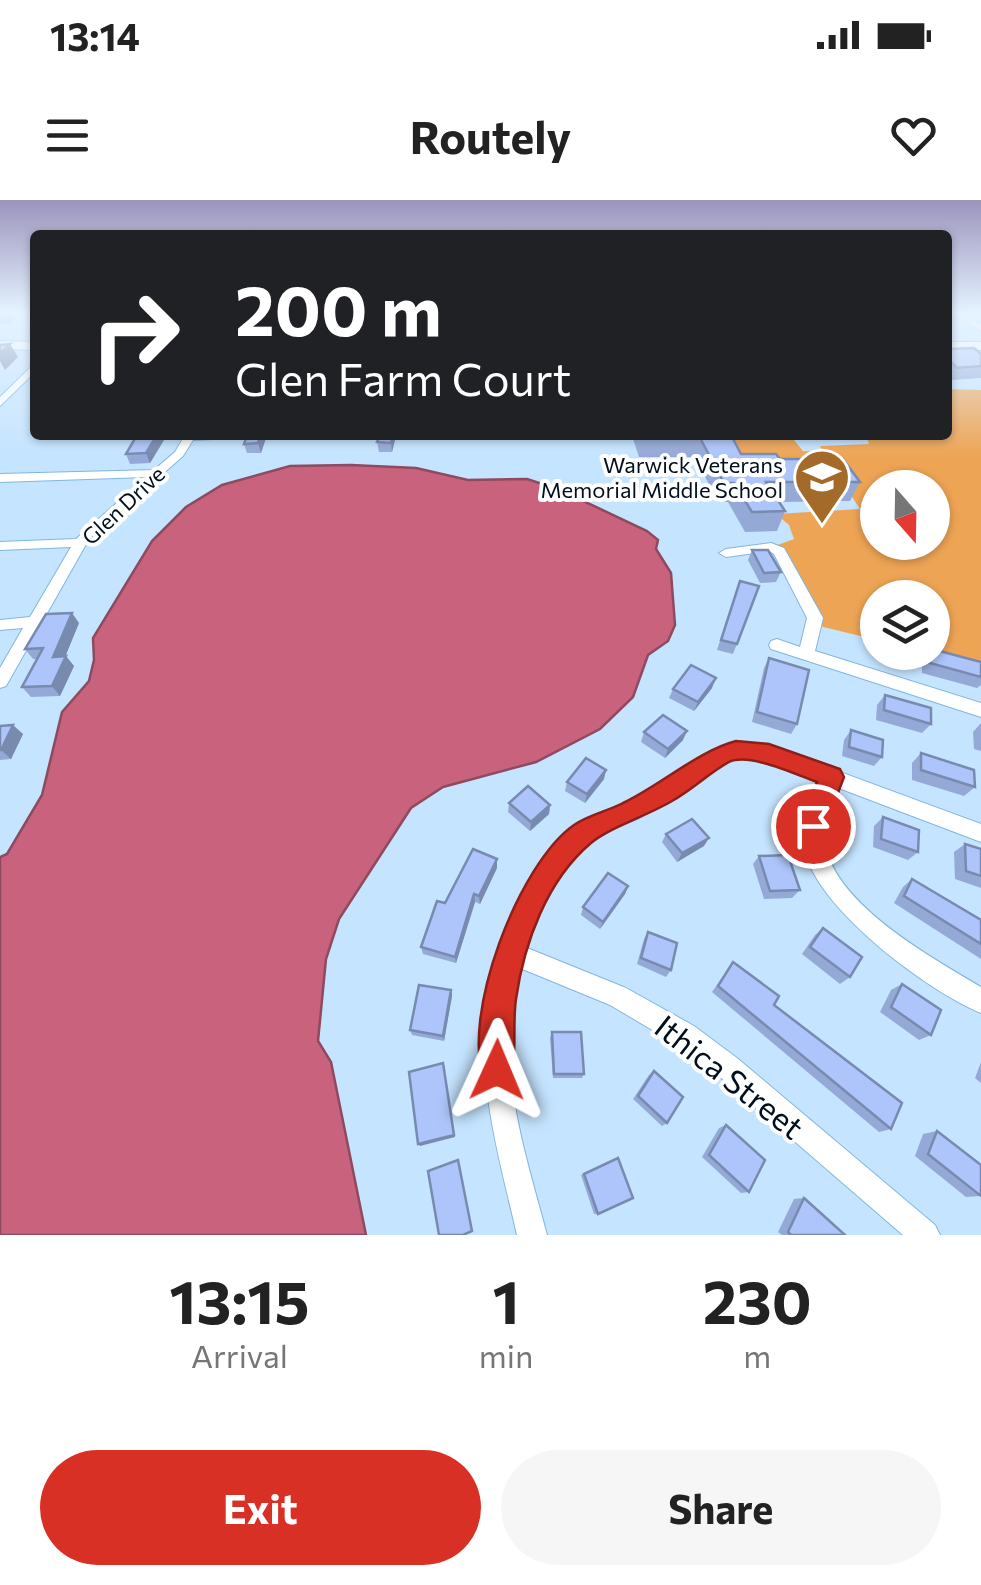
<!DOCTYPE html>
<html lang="en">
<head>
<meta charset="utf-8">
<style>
  :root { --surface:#fff; --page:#f6f6f6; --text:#222; --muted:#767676; --accent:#d93025 }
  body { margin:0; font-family:Commissioner,sans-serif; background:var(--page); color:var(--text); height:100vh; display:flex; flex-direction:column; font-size:38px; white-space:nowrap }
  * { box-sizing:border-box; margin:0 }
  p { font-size:32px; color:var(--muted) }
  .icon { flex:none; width:55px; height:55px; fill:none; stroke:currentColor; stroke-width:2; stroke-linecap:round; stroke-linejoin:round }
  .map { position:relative; height:1035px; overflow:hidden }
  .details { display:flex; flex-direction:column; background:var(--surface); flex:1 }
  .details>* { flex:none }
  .guide { position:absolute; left:30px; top:30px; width:922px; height:210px; border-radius:10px; box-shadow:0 2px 8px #0004; background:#202124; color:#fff; overflow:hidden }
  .needle { width:65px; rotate:160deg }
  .controls { position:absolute; left:860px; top:270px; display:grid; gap:20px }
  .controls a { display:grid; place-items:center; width:90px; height:90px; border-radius:50%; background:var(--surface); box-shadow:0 2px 8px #0004; font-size:50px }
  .pin { position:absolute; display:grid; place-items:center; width:85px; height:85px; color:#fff; margin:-42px; border:5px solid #fff; border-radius:50%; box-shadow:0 2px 10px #0007 }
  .me { position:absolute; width:110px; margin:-55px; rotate:1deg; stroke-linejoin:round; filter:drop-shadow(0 0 8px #0008) }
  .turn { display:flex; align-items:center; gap:35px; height:210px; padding:0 40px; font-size:45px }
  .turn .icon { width:130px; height:130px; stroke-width:2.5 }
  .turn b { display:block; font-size:70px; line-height:85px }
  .eta { display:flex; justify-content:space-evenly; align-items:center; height:170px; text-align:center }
  .eta b { font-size:60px; font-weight:700; line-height:70px }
  .cta { display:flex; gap:20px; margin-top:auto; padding:20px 40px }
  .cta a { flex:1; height:115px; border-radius:60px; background:var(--accent); color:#fff; font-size:40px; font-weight:700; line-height:115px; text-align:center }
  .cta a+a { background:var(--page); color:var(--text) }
  .status { display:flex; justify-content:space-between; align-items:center; height:70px; padding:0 50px; background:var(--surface); direction:ltr }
  .status svg { height:28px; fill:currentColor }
  header { display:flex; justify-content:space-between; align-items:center; height:130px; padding:0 40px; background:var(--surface); font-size:45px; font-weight:700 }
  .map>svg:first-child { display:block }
</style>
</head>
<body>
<div class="status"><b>13:14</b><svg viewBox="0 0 49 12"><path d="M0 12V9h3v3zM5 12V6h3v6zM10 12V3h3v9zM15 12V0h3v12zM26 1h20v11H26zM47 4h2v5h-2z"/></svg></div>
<header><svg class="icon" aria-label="menu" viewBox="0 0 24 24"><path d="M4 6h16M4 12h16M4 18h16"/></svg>Routely<svg class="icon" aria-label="heart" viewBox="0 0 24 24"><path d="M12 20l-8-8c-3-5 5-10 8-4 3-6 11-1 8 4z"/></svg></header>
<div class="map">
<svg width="981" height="1035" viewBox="0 0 981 1035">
  <rect width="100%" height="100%" fill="#c5e4ff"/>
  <!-- green -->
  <path fill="#eea455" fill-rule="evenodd" d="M948,189L981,190V466L928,453L932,452V398H878L877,440L815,425L772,347L794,339L789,325L776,314L860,309L839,277L746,271L726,235H790L803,251L823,252L820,246L869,244L866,235H948ZM878,288H932V342H878Z"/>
  <!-- water -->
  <polygon fill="#c9637d" stroke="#8d4a60" stroke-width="2.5" points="351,265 416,268 468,280 527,279 558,289 647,331 658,340 656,349 671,373 675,425 668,441 648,455 633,497 600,529 536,562 443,587 411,608 339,719 326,759 318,841 331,862 366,1035 0,1035 0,657 7,654 42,595 62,512 89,481 94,460 93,438 152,341 186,307 222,285 290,266"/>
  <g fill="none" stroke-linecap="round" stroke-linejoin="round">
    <!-- street casing -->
    <g stroke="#83b5e0" stroke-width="2">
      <g id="street">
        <polygon points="23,112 31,112 35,115 35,123"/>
        <polygon points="950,112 959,112 981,124 981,131"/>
        <polygon points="35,163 35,172 0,206 0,197"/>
        <polygon points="185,235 239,235 233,238 193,240 183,256 89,339 6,486 0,488 0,468 23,428 0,430 0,420 30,417 71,347 0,350 0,342 76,339 146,277 0,282 0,274 154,270 175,252"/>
        <polygon points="771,343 784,348 823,418 815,451 981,503 981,517 771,449 769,445 771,441 777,439 800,447 807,418 774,354 769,351 726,357 719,353 726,349"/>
        <path d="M736,543L786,552L981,624V642L836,587C832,599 825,612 824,624C815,695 930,756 981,787V813C928,791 822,712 806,655C799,628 810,605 820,581L784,567L736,557L639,618L590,639L568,661L541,703L527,748L626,788L694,826L737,858L935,1025L940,1035H903L719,876L676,844L610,805L520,768C492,857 524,948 547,1035H517C501,965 481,897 484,824C485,789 502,755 513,723C524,688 544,650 574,628C594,614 622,608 644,595C672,579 706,552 736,543Z"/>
      </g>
    </g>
    <!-- primary casing -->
    <g stroke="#83b5e0" stroke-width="2">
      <g id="primary">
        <polygon points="0,141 35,142 35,150 0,149"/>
        <rect x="948" y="142" width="33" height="8"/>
      </g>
    </g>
    <!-- street -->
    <use href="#street" fill="#fff" fill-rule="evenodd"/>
    <!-- primary -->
    <use href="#primary" fill="#fff" fill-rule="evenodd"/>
  </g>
  <!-- wall -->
  <g fill="#95a9d7">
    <polygon points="0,112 14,112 16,117 9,124 0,124"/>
    <polygon points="948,112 958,112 959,114 955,122 948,117"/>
    <polygon points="948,149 981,154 981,178 951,180 948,177"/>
    <polygon points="167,235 150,263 130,264 126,254"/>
    <polygon points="267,235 261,253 247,253 244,244"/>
    <polygon points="584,235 731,235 741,254 780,259 860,282 850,301 779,302 785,311 777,331 745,332 728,302 718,302 695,257 639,257 632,236 584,237"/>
    <polygon points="800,235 857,235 854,240 804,240"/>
    <polygon points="395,240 392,252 379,252 377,242"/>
    <polygon points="752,350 781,372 776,382 760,383 748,360"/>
    <polygon points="759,386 733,454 717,450 736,392"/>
    <polygon points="79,423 65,456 74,466 60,496 31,497 22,487 37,459 33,459 25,449"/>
    <polygon points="926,452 930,452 981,477 981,485 977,488 922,473 922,458"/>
    <polygon points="769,458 797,524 791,534 752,522 764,468"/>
    <polygon points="712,488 694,511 669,498 673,489"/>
    <polygon points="885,495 931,524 922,533 876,520 877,505"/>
    <polygon points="981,523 981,551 974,549 973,532"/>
    <polygon points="0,526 23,534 11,559 0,560"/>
    <polygon points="851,530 882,557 874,566 842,556 844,540"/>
    <polygon points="644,532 683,540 665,558 641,542"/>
    <polygon points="921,553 975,587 964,596 912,580 912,563"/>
    <polygon points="604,579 585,603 565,591 567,582"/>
    <polygon points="509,603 550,605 549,614 530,631 508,612"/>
    <polygon points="883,617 918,652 908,660 873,647 874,626"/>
    <polygon points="666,634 704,646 677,662 662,642"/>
    <polygon points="965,644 981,649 981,688 955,679 954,652"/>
    <polygon points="759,656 800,690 792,698 764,699 753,664"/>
    <polygon points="497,668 480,704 475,702 456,763 423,754 421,747 445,703"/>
    <polygon points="912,679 981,720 981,759 894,703 903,687"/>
    <polygon points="628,686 625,694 600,729 581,715 583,707"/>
    <polygon points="823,728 850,777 840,784 802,754 815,735"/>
    <polygon points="648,732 671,770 666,777 637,764 644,739"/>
    <polygon points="733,762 774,805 891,929 879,932 712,792"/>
    <polygon points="902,784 931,835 919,840 880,812 891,790"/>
    <polygon points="451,790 452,796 444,841 412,835 410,830"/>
    <polygon points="552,832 584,874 582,878 553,878 550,838"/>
    <polygon points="981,862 981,883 975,878"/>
    <polygon points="654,871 667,923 662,926 633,899 649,875"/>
    <polygon points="726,925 749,992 741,993 702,957 719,928"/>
    <polygon points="937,931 981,996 966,997 915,956 923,934"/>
    <polygon points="618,958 598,1014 594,1014 581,975"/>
    <polygon points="804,998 845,1035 782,1035 778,1032 794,999"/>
  </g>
  <!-- shaded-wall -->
  <g fill="#798aaf">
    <polygon points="8,112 14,112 16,117 9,124 4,116"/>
    <polygon points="10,144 18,157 5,170 0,161 0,154"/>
    <polygon points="157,235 167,235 150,263 146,253"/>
    <polygon points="261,235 267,235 261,253 258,243"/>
    <polygon points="393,235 394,235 395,240 392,252 391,243"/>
    <polygon points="72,413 79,423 61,467 53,457"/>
    <polygon points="66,456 74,466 60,496 52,486"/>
    <polygon points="716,478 712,488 694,511 698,502"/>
    <polygon points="13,525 23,534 11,559 1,550"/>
    <polygon points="687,531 683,540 665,558 668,549"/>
    <polygon points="606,570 604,579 585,603 587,594"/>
    <polygon points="550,605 549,614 530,631 531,622"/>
    <polygon points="709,638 704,646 677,662 682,653"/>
    <polygon points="497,659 497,668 480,704 479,696"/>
    <polygon points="628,686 625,694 600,729 603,722"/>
    <polygon points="474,694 475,702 456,763 455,757"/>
    <polygon points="451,790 452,796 444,841 443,836"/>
    <polygon points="444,867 455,937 420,946 418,944"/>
  </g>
  <!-- building -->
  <g fill="#adc5fa" stroke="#798aaf" stroke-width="2.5">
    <polygon points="10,144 0,154 0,145"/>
    <polygon points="974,148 981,154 981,166 957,168 948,159 948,149"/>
    <polygon points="137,235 157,235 146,253 126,254"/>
    <polygon points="247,235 261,235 258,243 244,244"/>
    <polygon points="380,235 393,235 391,243 377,242"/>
    <polygon points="641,235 731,235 741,254 776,254 780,259 843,259 860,282 766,282 785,311 752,312 734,283 724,283 700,238 643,238"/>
    <polygon points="752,350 768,350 781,372 764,373"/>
    <polygon points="740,381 759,386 737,444 721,440"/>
    <polygon points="72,413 53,457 66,456 52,486 22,487 43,448 25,449 46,414"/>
    <polygon points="932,449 981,462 981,477 930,463 930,452 932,452"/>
    <polygon points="769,458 809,470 797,524 757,512"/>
    <polygon points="691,465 716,478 698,502 673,489"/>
    <polygon points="885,495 931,508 931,524 884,510"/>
    <polygon points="663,515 687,531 668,549 644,532"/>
    <polygon points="13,525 1,550 0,550 0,526"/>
    <polygon points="851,530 883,540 882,557 849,547"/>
    <polygon points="921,553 974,570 975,587 921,570"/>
    <polygon points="586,558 606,570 587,594 567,582"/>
    <polygon points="528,586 550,605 531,622 509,603"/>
    <polygon points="883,617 919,630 918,652 881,639"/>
    <polygon points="692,619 709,638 682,653 666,634"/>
    <polygon points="965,644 981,649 981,676 966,671"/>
    <polygon points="473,649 497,659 479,696 474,694 455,757 421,747 437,701 445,703"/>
    <polygon points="788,655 800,690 770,691 759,656"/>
    <polygon points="608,673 628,686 603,722 583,707"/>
    <polygon points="912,679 981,720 981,744 904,696"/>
    <polygon points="823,728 862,757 850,777 810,747"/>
    <polygon points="648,732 677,743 671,770 641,758"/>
    <polygon points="733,762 779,796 774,805 902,903 891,929 718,786"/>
    <polygon points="902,784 941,810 931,835 891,807"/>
    <polygon points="419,785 451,790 443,836 410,830"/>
    <polygon points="552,832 581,832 584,874 554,874"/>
    <polygon points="443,863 454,935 418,944 409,872"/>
    <polygon points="654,871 683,897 667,923 638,896"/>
    <polygon points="726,925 765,960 749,992 709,955"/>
    <polygon points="937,931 981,965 981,996 928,954"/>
    <polygon points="618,958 633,998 598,1014 584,974"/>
    <polygon points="458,960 472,1031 463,1035 439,1035 428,971"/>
    <polygon points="804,998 845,1035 791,1035 788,1032"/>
  </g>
  <!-- sky -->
  <linearGradient id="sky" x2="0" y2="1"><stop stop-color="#9b94bd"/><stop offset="0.44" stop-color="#e5f3ff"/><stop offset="1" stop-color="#e5f3ff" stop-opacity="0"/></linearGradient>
  <rect width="981" height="257" fill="url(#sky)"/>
  <!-- route -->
  <path fill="#d93025" stroke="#8d1f18" stroke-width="2.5" d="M736,541L769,544L840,569L844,577L822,635L813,638L804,635L800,626L817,582C797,575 749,552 729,562C709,573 692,590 672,601C649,615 610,627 591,643C547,680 524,743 516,799C512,825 518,858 509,882L497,886L485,882C459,818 519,663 574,625C588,615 608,611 623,603C661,585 698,551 736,541Z"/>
  <!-- icons -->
  <defs>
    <g id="school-pin" transform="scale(2.875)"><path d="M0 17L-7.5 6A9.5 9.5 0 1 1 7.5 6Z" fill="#a46a29" stroke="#fff"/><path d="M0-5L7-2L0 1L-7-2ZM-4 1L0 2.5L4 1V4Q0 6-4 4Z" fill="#fff"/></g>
  </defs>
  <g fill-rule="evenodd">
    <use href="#school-pin" x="822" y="277"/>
  </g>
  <g text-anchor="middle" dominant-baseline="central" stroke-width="8" stroke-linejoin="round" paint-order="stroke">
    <!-- far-poi labels -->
    <g font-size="22" fill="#000e1d" stroke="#fff" text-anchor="end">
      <text x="783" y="264">Warwick Veterans<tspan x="783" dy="25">Memorial Middle School</tspan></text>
    </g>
    <!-- far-street labels -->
    <g font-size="22" fill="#000e1d" stroke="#fff">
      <text transform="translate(123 305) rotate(-43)">Glen Drive</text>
    </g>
    <!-- near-street labels -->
    <g font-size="32" fill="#000e1d" stroke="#fff">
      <text transform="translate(730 876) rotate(38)">Ithica Street</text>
    </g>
  </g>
</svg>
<div class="controls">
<a><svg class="needle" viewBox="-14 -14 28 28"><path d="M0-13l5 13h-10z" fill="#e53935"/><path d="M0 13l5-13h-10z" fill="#767676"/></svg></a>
<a><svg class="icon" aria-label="layers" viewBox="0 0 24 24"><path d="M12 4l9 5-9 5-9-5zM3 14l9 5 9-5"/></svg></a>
</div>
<div class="pin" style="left:813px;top:626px;background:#d93025"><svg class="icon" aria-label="arrive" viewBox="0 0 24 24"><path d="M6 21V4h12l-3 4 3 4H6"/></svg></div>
<svg class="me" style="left:497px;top:870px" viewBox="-20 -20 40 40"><path d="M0-17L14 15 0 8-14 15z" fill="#d93025" stroke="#fff" stroke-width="4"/></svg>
<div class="guide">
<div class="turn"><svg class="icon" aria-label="right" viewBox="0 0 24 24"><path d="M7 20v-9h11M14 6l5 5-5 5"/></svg><div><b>200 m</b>Glen Farm Court</div></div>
</div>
</div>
<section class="details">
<div class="eta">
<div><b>13:15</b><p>Arrival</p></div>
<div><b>1</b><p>min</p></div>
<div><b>230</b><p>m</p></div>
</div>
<div class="cta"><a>Exit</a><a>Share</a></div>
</section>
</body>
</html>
